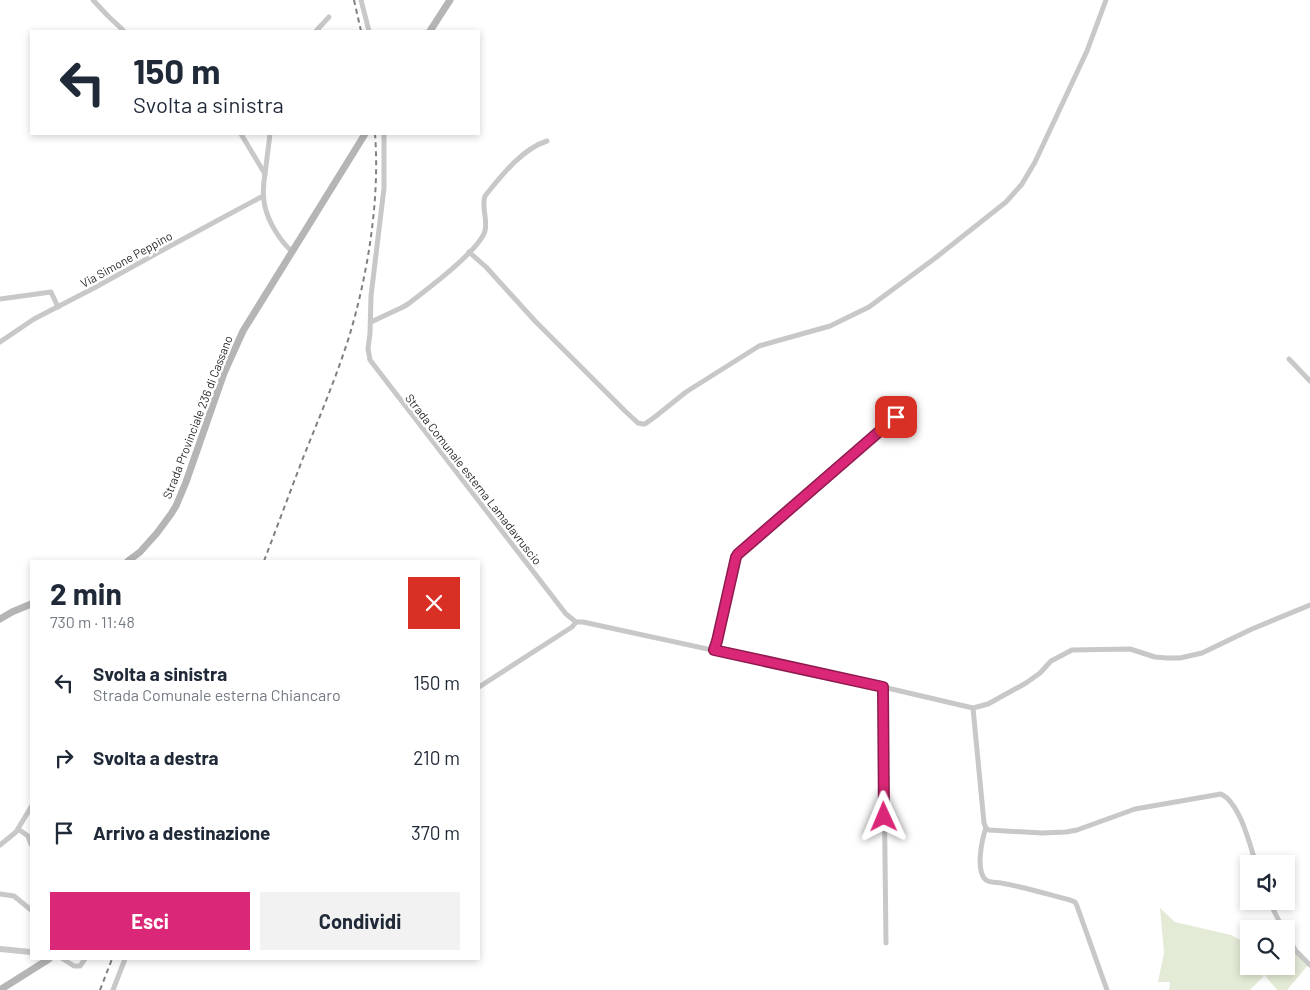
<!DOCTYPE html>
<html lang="it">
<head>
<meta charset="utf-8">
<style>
  :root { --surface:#fff; --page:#f2f2f3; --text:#1f2937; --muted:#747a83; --accent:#db2777 }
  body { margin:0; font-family:Barlow,sans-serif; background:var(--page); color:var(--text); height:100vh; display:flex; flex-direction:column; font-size:19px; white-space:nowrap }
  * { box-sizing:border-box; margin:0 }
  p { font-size:16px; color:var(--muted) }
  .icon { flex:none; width:28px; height:28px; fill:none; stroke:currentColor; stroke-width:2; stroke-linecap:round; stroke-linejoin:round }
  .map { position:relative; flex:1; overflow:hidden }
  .sheet { position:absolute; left:30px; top:560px; width:450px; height:400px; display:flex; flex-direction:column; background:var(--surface); border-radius:0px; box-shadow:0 2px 8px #0003 }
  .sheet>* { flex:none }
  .hud { position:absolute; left:30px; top:30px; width:450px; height:105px; border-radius:0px; box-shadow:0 2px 8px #0003; background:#fff; color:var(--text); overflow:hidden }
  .fabs { position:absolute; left:1240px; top:855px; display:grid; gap:10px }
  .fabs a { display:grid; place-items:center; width:55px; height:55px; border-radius:0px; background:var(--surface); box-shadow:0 2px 8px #0003; font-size:25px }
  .pin { position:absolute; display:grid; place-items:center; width:42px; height:42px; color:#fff; margin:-21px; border-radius:10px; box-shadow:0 2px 8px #0006 }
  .me { position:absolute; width:55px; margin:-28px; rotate:359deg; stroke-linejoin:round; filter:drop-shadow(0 0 4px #0008) }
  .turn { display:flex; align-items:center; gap:18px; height:105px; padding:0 20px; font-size:22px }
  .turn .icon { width:65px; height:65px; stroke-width:2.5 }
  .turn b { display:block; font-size:35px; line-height:42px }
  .round { display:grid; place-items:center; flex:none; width:52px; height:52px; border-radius:0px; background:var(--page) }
  .summary { display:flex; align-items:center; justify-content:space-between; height:85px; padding:0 20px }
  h1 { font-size:30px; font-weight:700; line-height:38px }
  .action { display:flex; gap:10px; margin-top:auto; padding:10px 20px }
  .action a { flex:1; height:58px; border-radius:0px; background:var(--accent); color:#fff; font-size:20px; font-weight:700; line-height:58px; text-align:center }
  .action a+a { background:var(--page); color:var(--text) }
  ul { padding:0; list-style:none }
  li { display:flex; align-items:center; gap:15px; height:75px; padding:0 20px }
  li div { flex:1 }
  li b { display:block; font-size:19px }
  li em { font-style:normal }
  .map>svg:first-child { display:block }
</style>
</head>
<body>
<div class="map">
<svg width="1310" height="990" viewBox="0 0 1310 990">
  <rect width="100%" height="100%" fill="#fff"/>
  <!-- green -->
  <polygon fill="#e3ebd7" points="1160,908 1175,922 1231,935 1246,943 1249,947 1249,966 1286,966 1286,937 1288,946 1308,965 1287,990 1277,990 1263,973 1263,977 1250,990 1169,990 1170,982 1158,982 1164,953"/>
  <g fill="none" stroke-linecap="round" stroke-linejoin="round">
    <!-- minor -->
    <g stroke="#c8c8c8" stroke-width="5">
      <polyline points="93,0 108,16 124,31"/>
      <polyline points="361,0 369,31"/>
      <polyline points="316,31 329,17"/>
      <path d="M241,134L265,174C261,197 264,213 276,232C281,240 285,246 292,251"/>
      <polyline points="384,134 384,188 371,296 370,333 368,349 370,360 566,614 576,622"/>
      <polyline points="265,174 270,134"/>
      <polyline points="469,252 486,267 535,321 625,411 638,423 643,424 645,424 656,416 686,392 759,346 830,326 869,307 934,259 1006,202 1022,184 1035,162 1087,51 1106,0"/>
      <polyline points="0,299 51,292 58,307"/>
      <path d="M371,322L403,307L408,304C426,290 479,251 485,231C488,219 481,207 485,196C502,175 522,149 547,141"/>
      <polyline points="0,342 34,319 94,288 159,252 263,196"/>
      <polyline points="1289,359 1310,381"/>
      <polyline points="714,650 736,557 738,553 896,417"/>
      <polyline points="479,687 572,627 576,622 583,622 883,687 973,708 988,704 1026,683 1040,673 1051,661 1072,650 1130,649 1155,657 1167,658 1180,658 1202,653 1252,629 1310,605"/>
      <polyline points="883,687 886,943"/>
      <path d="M973,708L984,823L986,828L989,830L1042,833L1066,832L1077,830L1135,809L1221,794C1240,803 1250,845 1256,864"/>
      <path d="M986,828C982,839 975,871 986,880C990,883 997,882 1001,883C1024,887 1047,894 1070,900L1075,902L1077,906L1107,990"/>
      <polyline points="18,829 28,836 31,844"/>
      <polyline points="0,845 16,832 31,807"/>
      <polyline points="0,894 14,896 31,910"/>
      <polyline points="1269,901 1283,929"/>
      <polyline points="1286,935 1296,951 1310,965"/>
      <polyline points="63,959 74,966 80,966 85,959"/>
      <polyline points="113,990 125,959"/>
    </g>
    <!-- tertiary -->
    <polyline stroke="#c8c8c8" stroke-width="6" points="0,949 31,952"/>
    <!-- secondary -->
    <g stroke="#b5b5b5" stroke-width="7">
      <polyline points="430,31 450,0"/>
      <polyline points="128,561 140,552 157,533 171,514 176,506 186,482 224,373 243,331 365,134"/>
      <polyline points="0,619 12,612 31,604"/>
      <polyline points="0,990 49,959"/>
    </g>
    <!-- rail -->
    <g stroke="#808080" stroke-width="2" stroke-dasharray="5 4" stroke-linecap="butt">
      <polyline points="354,0 361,31"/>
      <path d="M264,561C277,527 290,492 303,458C319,418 336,378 349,337C368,274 380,199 375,134"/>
      <polyline points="100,990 112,959"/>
    </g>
  </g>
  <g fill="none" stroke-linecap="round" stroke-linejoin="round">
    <!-- route casing -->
    <g stroke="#8e194d" stroke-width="12">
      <polyline id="route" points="884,817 883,687 714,650 717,641 736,557 738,554 896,417"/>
    </g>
    <!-- route -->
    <use href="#route" stroke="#db2777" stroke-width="9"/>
  </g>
  <g text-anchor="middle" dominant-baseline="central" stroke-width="5" stroke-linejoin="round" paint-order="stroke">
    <!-- street labels -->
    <g font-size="12" fill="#2b2b2b" stroke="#fff">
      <text transform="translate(126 259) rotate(-29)">Via Simone Peppino</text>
      <text transform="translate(197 417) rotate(-69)">Strada Provinciale 236 di Cassano</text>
      <text transform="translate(474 479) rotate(52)">Strada Comunale esterna Lamadavruscio</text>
    </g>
  </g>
</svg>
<div class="fabs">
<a><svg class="icon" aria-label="sound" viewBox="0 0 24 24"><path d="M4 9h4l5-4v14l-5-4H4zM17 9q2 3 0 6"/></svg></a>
<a><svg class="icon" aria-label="search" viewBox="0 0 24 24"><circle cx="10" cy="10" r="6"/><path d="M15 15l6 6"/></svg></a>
</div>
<div class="pin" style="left:896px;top:417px;background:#d93025"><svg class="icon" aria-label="arrive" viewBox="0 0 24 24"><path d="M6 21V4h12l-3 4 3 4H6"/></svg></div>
<svg class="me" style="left:884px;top:817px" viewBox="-20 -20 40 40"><path d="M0-17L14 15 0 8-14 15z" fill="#db2777" stroke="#fff" stroke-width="4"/></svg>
<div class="hud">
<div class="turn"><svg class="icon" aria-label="left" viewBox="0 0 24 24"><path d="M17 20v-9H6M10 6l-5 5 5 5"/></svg><div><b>150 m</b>Svolta a sinistra</div></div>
</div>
<section class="sheet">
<div class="summary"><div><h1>2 min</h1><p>730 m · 11:48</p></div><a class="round" style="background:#d93025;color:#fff"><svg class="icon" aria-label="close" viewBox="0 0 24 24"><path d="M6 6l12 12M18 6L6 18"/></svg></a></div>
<ul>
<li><svg class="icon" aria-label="left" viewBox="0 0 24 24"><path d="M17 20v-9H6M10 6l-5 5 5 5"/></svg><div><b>Svolta a sinistra</b><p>Strada Comunale esterna Chiancaro</p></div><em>150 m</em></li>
<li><svg class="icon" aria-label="right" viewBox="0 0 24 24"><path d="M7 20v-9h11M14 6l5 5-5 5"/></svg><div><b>Svolta a destra</b></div><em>210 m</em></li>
<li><svg class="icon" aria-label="arrive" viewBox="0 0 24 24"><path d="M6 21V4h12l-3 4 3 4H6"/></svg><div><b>Arrivo a destinazione</b></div><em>370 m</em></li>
</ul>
<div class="action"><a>Esci</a><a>Condividi</a></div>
</section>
</div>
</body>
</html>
